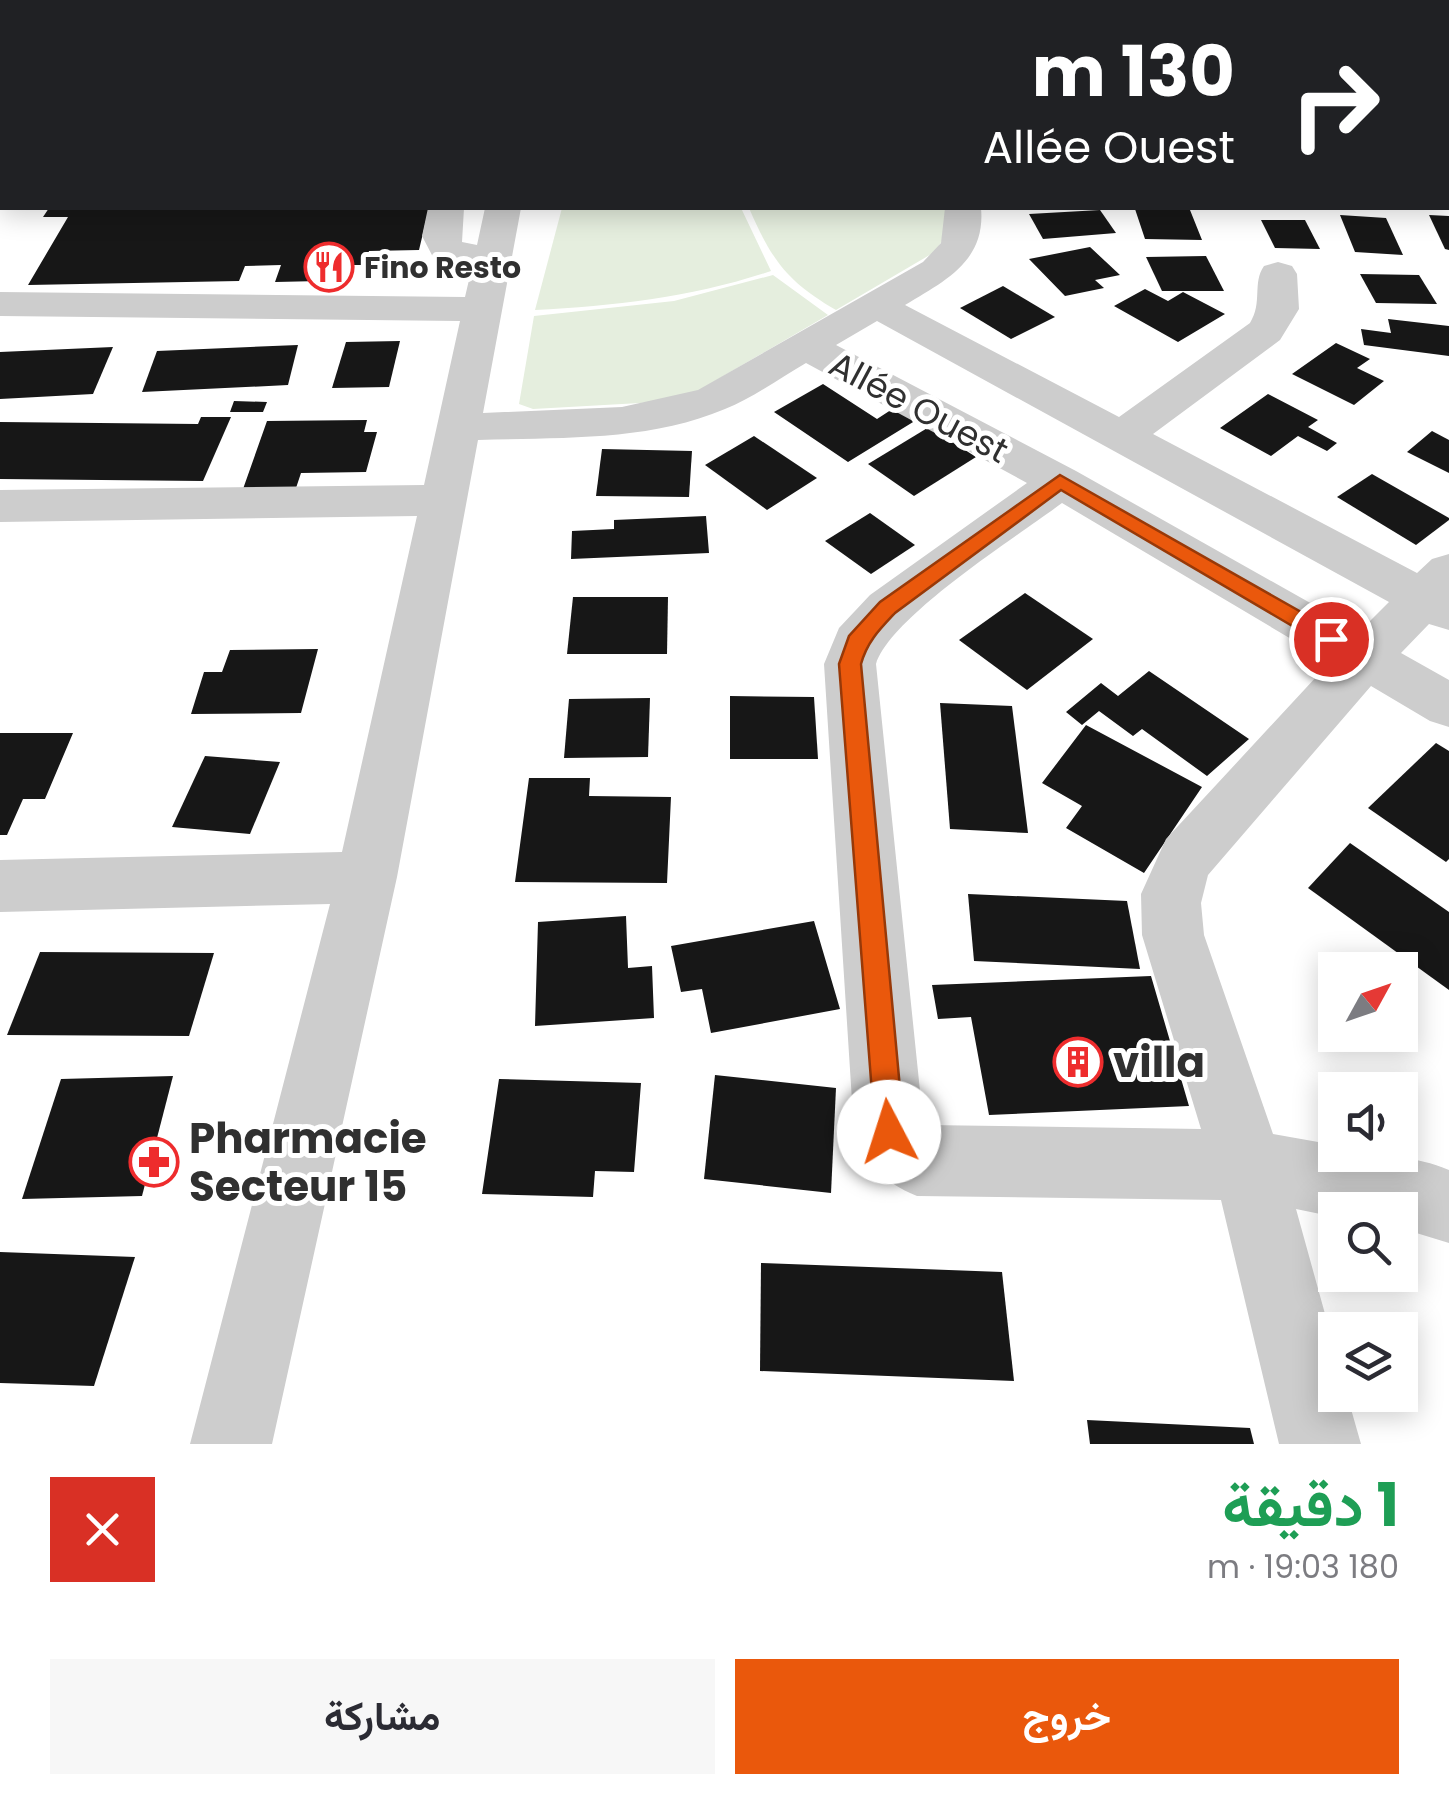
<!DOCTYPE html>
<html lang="ar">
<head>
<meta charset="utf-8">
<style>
  :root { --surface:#fff; --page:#f7f7f7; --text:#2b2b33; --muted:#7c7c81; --accent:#ea580c }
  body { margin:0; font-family:Poppins,Vazirmatn,sans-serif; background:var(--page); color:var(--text); direction:rtl; height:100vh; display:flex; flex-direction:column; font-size:38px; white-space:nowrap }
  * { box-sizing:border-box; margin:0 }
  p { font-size:32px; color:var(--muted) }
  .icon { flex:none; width:55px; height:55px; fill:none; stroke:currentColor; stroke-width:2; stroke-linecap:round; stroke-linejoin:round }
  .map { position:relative; height:1444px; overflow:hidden; direction:ltr }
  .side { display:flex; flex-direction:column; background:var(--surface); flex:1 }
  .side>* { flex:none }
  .guide { position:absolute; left:0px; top:0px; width:1450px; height:210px; box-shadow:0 5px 25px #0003; direction:rtl; background:#202124; color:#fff; overflow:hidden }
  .needle { width:65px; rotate:50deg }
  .fabs { position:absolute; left:1318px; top:952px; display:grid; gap:20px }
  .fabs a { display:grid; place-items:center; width:100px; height:100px; border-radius:0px; background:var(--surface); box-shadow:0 5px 25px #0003; font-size:50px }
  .pin { position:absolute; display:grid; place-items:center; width:85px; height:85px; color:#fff; margin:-42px; border:5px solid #fff; border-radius:50%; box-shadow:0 2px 10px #0007 }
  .me { position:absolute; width:110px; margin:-55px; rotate:355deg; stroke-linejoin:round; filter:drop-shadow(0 0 8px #0008) }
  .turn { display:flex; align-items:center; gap:35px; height:210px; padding:0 50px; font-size:45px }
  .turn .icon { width:130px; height:130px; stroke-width:2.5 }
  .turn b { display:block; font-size:70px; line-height:85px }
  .round { display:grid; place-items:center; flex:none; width:105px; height:105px; border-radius:0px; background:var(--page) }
  .overview { display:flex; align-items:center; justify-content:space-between; height:170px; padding:0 50px }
  h1 { font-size:60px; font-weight:700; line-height:75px; color:#1e9e55 }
  .action { display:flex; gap:20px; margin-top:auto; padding:20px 50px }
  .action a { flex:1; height:115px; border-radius:0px; background:var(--accent); color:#fff; font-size:40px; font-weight:700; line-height:115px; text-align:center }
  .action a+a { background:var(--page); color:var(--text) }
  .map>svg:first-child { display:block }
</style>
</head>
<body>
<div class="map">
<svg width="1449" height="1444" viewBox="0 0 1449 1444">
  <rect width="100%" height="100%" fill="#fff"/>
  <!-- green -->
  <g fill="#e5eede">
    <path d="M562,208H741L771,271C693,297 616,306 535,310Z"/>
    <path d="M749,208H945C949,225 946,240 933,253L836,310C787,282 771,259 749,208Z"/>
    <polygon points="773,275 828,315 696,392 658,402 533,409 519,404 534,316 674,301"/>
  </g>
  <!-- building -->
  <g fill="#171717">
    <polygon points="49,208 429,208 419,250 369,251 365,265 324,265 320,281 275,282 281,265 245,266 239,281 28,285 68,217 43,217"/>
    <polygon points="1135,209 1190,210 1202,240 1145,239"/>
    <polygon points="1100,210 1116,233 1043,239 1029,214"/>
    <polygon points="1340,215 1386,218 1403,255 1355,252"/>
    <polygon points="1429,215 1449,216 1449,250 1445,249"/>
    <polygon points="1261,220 1305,220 1320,249 1275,248"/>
    <polygon points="1090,247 1120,275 1095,280 1104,288 1065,296 1029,259"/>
    <polygon points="1206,256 1224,291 1162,291 1146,257"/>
    <polygon points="1360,274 1419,275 1437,304 1376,303"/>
    <polygon points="1003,286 1055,317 1011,339 960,308"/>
    <polygon points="1145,289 1168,301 1183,292 1225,314 1178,342 1114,306"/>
    <polygon points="1388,319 1449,326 1449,356 1364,345 1361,329 1391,333"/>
    <polygon points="400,341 389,387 332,388 346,342"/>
    <polygon points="1336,343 1370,359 1357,368 1384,381 1354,405 1292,374"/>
    <polygon points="298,345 288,385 142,392 157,351"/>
    <polygon points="113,347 93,394 0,399 0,352"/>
    <polygon points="823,384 877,419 897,406 918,419 848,462 774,412"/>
    <polygon points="1268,394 1318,420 1308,427 1337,443 1327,451 1298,436 1271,456 1220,428"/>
    <polygon points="234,401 267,402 263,412 230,412"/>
    <polygon points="201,417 231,417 203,481 0,479 0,422 198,424"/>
    <polygon points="367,420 364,432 377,432 366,472 301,473 296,488 243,489 267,421"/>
    <polygon points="929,427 976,457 914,496 868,464"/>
    <polygon points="1432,431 1449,440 1449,473 1407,452"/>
    <polygon points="754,436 817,478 767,510 705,465"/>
    <polygon points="602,449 692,451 689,497 596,496"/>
    <polygon points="1372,474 1449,518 1449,520 1416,545 1337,497"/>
    <polygon points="870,513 915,545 871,574 825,541"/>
    <polygon points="706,516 709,553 571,559 572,531 614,529 614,520"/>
    <polygon points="1025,593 1093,639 1027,690 959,640"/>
    <polygon points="573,597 668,597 667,654 567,654"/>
    <polygon points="318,649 301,713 191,714 204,672 222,672 230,650"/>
    <polygon points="1149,671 1249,739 1207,776 1142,729 1133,736 1099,711 1082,725 1066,712 1101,683 1118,696"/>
    <polygon points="730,696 814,697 818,759 730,759"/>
    <polygon points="650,698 648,757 564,758 569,699"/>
    <polygon points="940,703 1012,706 1028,833 950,829"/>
    <polygon points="1086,725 1202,787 1144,873 1066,828 1082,806 1042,783"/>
    <polygon points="0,733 73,733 45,799 23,799 7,835 0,835"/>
    <polygon points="1436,743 1449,751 1449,859 1446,862 1368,808"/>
    <polygon points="205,756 280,762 250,834 172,827"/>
    <polygon points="529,778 590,778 589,796 671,797 667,883 515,882"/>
    <polygon points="1350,843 1449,912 1449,990 1308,888"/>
    <polygon points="968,894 1127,901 1140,969 974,961"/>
    <polygon points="626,916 628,968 652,966 654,1018 535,1026 538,922"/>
    <polygon points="814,921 840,1009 711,1033 702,989 681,992 671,946"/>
    <polygon points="40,952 214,953 189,1036 7,1035"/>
    <polygon points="1151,976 1189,1106 989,1115 971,1017 938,1019 932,985"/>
    <polygon points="715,1075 836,1088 831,1193 704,1179"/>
    <polygon points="173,1076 142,1196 22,1199 61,1079"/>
    <polygon points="499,1079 641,1083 634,1172 595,1171 593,1197 482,1194"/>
    <polygon points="0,1252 135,1257 94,1386 0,1383"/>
    <polygon points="761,1263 1002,1272 1014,1381 760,1371"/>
    <polygon points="1087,1420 1250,1428 1254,1444 1090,1444"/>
  </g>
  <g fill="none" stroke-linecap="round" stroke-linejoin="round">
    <!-- minor -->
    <g fill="#cdcdcd" fill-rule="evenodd">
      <polygon points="354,0 387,0 388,2 356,2"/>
      <rect x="542" y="0" width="28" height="2"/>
      <polygon points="1248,0 1277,0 1278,2 1250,2"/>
      <rect x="1448" y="184" width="1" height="22"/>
      <path d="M428,208H464L462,242L477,245L485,208H521L483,413L622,407L698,390L923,262L941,243L945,208H981C986,261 945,281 905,305L1119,417L1250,323C1263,302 1252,283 1264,266L1278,262L1292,266L1297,274L1299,309L1280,340L1153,434L1417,573L1432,559L1449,554V630L1429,624L1401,653L1449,680V727L1430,721L1371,686L1208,875L1201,903L1204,935L1273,1134L1335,1145V1155C1375,1155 1411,1154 1449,1170V1243L1400,1228V1210H1335V1217L1296,1209L1335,1350V1395H1347L1361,1444H1279L1221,1200L917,1196C882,1181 868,1167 854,1132L824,664L839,628L870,595L1027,483L806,363C780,378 753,398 725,409C647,442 560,437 478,440L397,877L272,1444H190L330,904L0,912V860L342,852L417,516L0,522V490L424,485L460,321L0,316V292L465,297L472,267L433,257L422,236ZM877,321L1389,602L1360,631L1076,471L836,345ZM1062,503L1330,662L1166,839L1141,894L1142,935L1201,1129L927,1125L923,1120L876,664C891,616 1018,536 1062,503Z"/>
    </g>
    <!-- major -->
    <g fill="#a8a8a8" fill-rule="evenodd">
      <rect x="1448" y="13" width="1" height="18"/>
      <rect x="0" y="98" width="2" height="20"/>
      <rect x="0" y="141" width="2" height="20"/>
    </g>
  </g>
  <!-- route -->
  <path fill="#ea580c" stroke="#983908" stroke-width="2.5" d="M1060,475L1338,633L1341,639L1338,644H1323L1061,490L895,613C879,630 867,642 861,664L904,1132L900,1143L889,1147L879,1143L875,1132L839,664L849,636L880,602Z"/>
  <!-- icons -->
  <defs>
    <g id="restaurant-ring" transform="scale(2.5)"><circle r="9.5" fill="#fff" stroke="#ee2c2d" stroke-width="1.5"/><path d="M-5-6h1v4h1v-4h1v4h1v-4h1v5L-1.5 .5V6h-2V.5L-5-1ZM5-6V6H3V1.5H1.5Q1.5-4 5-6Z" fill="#ee2c2d"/></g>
    <g id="building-ring" transform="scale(2.5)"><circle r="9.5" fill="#fff" stroke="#ee2c2d" stroke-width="1.5"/><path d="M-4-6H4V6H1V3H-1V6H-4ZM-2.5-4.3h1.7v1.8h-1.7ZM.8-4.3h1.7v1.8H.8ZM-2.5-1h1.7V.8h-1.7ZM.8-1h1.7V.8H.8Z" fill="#ee2c2d"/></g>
    <g id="pharmacy-ring" transform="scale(2.5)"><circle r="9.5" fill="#fff" stroke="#ee2c2d" stroke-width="1.5"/><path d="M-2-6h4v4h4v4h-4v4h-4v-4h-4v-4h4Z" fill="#ee2c2d"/></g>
  </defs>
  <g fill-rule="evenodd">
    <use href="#restaurant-ring" x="329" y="267"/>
    <use href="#building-ring" x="1078" y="1062"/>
    <use href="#pharmacy-ring" x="154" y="1162"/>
  </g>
  <g text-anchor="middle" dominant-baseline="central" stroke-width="10" stroke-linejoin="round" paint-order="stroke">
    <!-- far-poi labels -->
    <g font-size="30" font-weight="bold" fill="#303030" stroke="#fff" text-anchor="start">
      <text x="364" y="267">Fino Resto</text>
    </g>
    <!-- street labels -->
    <g font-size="35" fill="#303030" stroke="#fff">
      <text transform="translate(919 407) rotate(28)">Allée Ouest</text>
    </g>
    <!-- near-poi labels -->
    <g font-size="42" font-weight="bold" fill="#303030" stroke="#fff" text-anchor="start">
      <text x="1113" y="1062">villa</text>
      <text x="189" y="1138">Pharmacie<tspan x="189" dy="48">Secteur 15</tspan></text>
    </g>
  </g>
</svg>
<div class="fabs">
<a><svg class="needle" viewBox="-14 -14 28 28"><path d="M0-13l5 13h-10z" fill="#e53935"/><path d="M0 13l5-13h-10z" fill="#7c7c81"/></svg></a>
<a><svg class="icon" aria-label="sound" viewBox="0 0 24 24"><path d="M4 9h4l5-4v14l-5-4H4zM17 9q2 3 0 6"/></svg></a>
<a><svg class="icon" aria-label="search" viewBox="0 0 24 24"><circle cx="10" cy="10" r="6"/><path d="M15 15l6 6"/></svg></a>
<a><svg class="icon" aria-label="layers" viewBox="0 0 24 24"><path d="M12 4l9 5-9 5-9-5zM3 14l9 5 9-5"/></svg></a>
</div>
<div class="pin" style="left:1331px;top:639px;background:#d93025"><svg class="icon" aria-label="arrive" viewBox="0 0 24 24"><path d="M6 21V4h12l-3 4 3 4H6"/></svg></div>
<svg class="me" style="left:889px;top:1132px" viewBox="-20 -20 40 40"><circle r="19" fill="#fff"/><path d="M0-13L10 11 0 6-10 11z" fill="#ea580c"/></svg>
<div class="guide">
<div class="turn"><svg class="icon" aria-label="right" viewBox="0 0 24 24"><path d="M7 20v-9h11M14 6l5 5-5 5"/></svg><div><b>130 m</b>Allée Ouest</div></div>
</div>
</div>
<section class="side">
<div class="overview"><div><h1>1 دقيقة</h1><p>180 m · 19:03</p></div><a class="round" style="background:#d93025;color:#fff"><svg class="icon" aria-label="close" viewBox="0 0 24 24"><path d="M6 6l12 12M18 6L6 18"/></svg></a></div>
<div class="action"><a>خروج</a><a>مشاركة</a></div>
</section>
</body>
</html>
